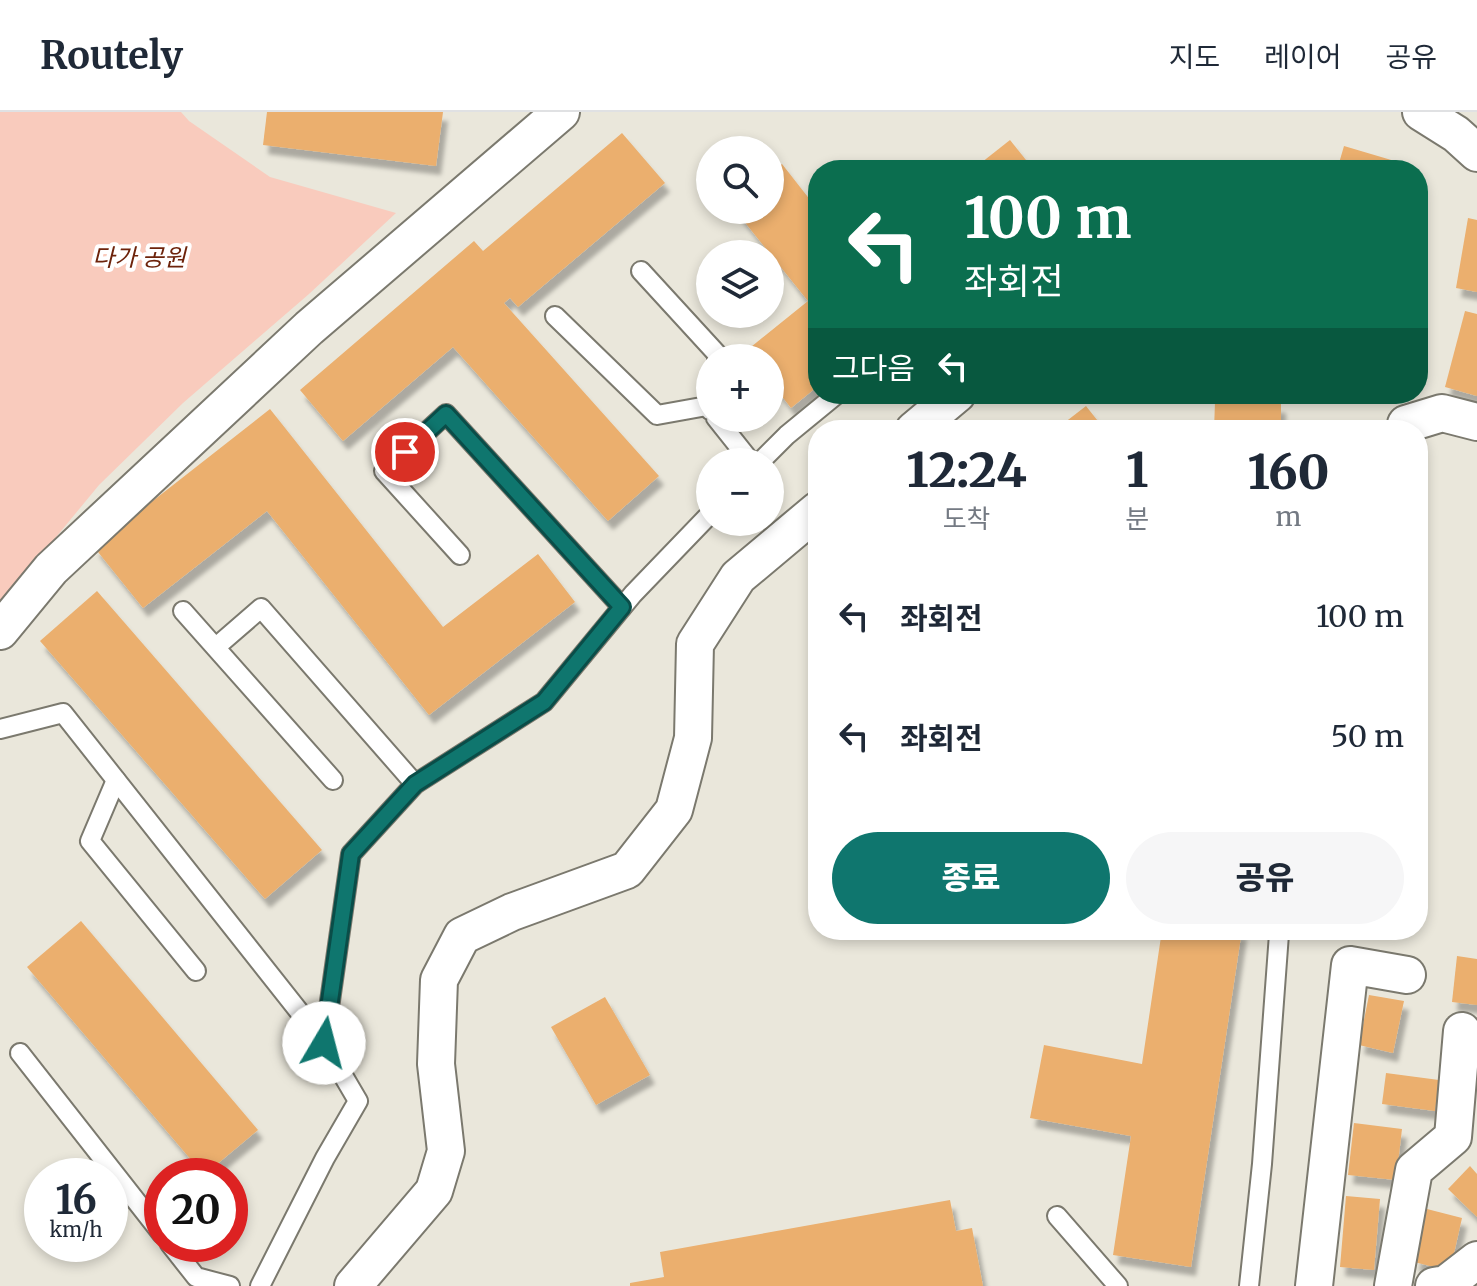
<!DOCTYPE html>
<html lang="ko">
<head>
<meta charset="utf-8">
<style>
  :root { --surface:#fff; --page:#f6f6f7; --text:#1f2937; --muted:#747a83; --line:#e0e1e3; --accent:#0f766e }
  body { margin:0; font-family:Merriweather,"Noto Sans KR",serif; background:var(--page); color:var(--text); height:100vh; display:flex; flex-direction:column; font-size:30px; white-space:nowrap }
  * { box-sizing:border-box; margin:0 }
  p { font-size:26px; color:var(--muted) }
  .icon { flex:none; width:44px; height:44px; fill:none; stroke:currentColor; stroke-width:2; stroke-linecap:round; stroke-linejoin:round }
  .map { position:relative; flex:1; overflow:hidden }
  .panel { position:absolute; left:808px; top:308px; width:620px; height:520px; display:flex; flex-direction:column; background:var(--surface); border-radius:32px; box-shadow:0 4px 12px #0003 }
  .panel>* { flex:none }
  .banner { position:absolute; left:808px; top:48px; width:620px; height:244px; border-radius:32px; box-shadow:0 4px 12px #0003; background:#0b6e4f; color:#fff; overflow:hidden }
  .buttons { position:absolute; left:696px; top:24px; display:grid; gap:16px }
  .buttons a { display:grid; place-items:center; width:88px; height:88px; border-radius:50%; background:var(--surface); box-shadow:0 4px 12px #0003; font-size:40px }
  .speed { position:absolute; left:24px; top:1046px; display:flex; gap:16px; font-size:40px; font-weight:700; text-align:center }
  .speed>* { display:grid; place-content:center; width:104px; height:104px; border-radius:50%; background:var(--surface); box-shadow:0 4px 12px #0003; line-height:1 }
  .speed small { font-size:20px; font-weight:400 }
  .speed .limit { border:12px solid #d22; background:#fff; color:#111 }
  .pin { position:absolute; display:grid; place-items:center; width:68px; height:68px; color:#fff; margin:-34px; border:4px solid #fff; border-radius:50%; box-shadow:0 2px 8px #0007 }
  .me { position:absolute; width:88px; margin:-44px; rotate:8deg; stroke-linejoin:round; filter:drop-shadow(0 0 6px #0008) }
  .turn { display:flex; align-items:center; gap:28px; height:168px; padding:0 24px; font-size:36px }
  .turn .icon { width:104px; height:104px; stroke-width:2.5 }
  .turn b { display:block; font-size:56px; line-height:68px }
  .then { display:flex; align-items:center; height:76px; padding:0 24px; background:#0003; gap:16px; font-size:30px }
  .eta { display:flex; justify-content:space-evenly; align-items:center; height:136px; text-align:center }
  .eta b { font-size:48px; font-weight:800; line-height:56px }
  .action { display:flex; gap:16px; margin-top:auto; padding:16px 24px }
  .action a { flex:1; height:92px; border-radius:48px; background:var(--accent); color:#fff; font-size:32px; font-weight:800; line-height:92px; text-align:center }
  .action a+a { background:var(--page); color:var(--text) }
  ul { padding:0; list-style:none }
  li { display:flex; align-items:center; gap:24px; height:120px; padding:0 24px }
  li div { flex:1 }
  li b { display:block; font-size:30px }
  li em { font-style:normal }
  header { display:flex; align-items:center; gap:48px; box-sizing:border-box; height:112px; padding:0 40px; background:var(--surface); border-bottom:2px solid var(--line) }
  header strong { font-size:38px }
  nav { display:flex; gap:44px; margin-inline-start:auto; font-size:28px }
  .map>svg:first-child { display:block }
</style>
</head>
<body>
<header>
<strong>Routely</strong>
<nav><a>지도</a><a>레이어</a><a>공유</a></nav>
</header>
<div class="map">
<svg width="1477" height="1174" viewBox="0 0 1477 1174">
  <defs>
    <filter id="shadow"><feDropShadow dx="5" dy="9" stdDeviation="2" flood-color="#0004"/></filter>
  </defs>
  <rect width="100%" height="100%" fill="#eae7db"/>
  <!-- green -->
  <polygon fill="#f9cbbd" points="0,0 181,0 189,9 270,65 396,101 309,182 183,291 99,373 0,493"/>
  <!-- building -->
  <g fill="#ebaf6e" filter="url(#shadow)">
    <polygon points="267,0 443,0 436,54 263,33"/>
    <polygon points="622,21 665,71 518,195 510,186 504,191 659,364 608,409 453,235 343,329 300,278 474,129 483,139"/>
    <polygon points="1010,28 1034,58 972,58"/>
    <polygon points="1344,34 1398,50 1396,58 1337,58"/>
    <polygon points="782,52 818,98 818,274 791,296 770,269 770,246 752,246 746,239 808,189 735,98 770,98 770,62"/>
    <polygon points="1468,106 1477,108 1477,180 1456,176"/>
    <polygon points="1465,199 1477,202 1477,284 1445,275"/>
    <polygon points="1215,290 1281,292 1281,318 1214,318"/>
    <polygon points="1086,294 1105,318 1055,318"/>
    <polygon points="270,297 443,515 538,442 575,490 429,603 267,399 143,496 94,435"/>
    <polygon points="97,479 322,738 265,787 40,529"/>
    <polygon points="81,809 258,1018 204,1063 27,855"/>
    <polygon points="1162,818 1242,818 1191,1155 1113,1143 1131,1024 1030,1006 1044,933 1142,952"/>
    <polygon points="1457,844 1477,847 1477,893 1452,890"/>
    <polygon points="1369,883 1404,889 1393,941 1359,933"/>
    <polygon points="605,885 650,963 596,993 551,915"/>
    <polygon points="1386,961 1439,968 1435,999 1382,992"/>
    <polygon points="1354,1011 1402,1017 1396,1068 1348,1063"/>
    <polygon points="1470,1054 1477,1062 1477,1105 1448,1077"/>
    <polygon points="1346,1084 1380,1087 1374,1158 1340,1155"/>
    <polygon points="950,1088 956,1119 972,1116 983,1174 630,1174 630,1171 664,1165 660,1140"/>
    <polygon points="1427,1097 1462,1106 1450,1159 1414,1150"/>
  </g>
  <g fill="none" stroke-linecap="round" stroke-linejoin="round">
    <!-- lane casing -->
    <g stroke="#7b796e" stroke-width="22">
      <g id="lane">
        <polyline points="641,159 718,243 717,246"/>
        <polyline points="555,204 657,303 707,294 710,298"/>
        <polyline points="716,306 751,350"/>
        <polyline points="760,350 787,323 837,282"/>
        <polyline points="460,443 384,359 446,302 622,495"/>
        <polyline points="183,499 333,668"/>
        <polyline points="216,535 261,496 415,672"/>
        <polyline points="0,617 63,601 324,931 358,989 325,1046 260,1174"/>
        <polyline points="116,668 90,729 196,859"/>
        <polyline points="324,931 351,742 415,672 544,590 633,482 710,402"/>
        <polyline points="20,941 162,1122"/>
        <polyline points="1057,1104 1118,1174"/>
        <polyline points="170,1132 196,1165 230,1174"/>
        <polyline points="1249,1174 1262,1052 1279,822"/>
      </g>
    </g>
    <!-- street casing -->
    <g stroke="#7b796e" stroke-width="40">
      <g id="street">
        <polyline points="1421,0 1456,22 1477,41"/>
        <polyline points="1406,312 1442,301 1477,310"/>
        <polyline points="914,318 957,282"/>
        <polyline points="0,519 51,457 309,216 561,0"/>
        <polyline points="353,1174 434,1079 446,1039 436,952 439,868 462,824 512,800 627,758 674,698 693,626 695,532 738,465 818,398"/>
        <polyline points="1314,1174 1350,853 1407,863"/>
        <polyline points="1393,1174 1414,1058 1453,1025 1462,919"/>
        <polyline points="1434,1174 1446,1172 1477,1148"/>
      </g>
    </g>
    <!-- lane -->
    <use href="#lane" stroke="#fff" stroke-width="18"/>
    <!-- street -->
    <use href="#street" stroke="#fff" stroke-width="36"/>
  </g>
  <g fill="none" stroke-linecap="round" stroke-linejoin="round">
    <!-- route casing -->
    <g stroke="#0a4d48" stroke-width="20">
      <polyline id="route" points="324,931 351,742 415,672 544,590 622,495 446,302 405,340"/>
    </g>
    <!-- route -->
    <use href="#route" stroke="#0f766e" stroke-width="14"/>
  </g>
  <g text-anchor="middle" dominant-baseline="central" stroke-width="8" stroke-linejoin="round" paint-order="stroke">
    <!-- park labels -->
    <g font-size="24" font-style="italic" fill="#6d230b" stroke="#fff">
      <text x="139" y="145">다가 공원</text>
    </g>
  </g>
</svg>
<div class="buttons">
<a><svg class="icon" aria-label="search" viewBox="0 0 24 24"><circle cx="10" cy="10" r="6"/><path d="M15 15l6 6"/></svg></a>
<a><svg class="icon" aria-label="layers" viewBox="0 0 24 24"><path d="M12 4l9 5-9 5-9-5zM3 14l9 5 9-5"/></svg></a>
<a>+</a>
<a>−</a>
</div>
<div class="speed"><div>16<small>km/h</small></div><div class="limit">20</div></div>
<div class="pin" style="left:405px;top:340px;background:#d93025"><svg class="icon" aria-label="arrive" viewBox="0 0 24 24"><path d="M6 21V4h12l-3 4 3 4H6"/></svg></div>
<svg class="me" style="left:324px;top:931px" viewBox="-20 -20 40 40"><circle r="19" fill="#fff"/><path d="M0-13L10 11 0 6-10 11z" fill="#0f766e"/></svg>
<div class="banner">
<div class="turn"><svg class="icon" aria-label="left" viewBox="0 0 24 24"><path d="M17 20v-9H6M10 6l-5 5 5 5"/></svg><div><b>100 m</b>좌회전</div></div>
<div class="then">그다음<svg class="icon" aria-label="left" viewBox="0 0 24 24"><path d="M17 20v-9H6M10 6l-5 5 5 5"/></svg></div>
</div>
<section class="panel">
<div class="eta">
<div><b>12:24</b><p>도착</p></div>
<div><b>1</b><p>분</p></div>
<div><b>160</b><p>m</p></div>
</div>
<ul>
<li><svg class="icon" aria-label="left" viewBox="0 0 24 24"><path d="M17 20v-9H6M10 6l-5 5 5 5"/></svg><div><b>좌회전</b></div><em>100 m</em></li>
<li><svg class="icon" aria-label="left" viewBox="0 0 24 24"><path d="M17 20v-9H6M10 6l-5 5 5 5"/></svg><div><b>좌회전</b></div><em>50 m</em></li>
</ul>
<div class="action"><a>종료</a><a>공유</a></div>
</section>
</div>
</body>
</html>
